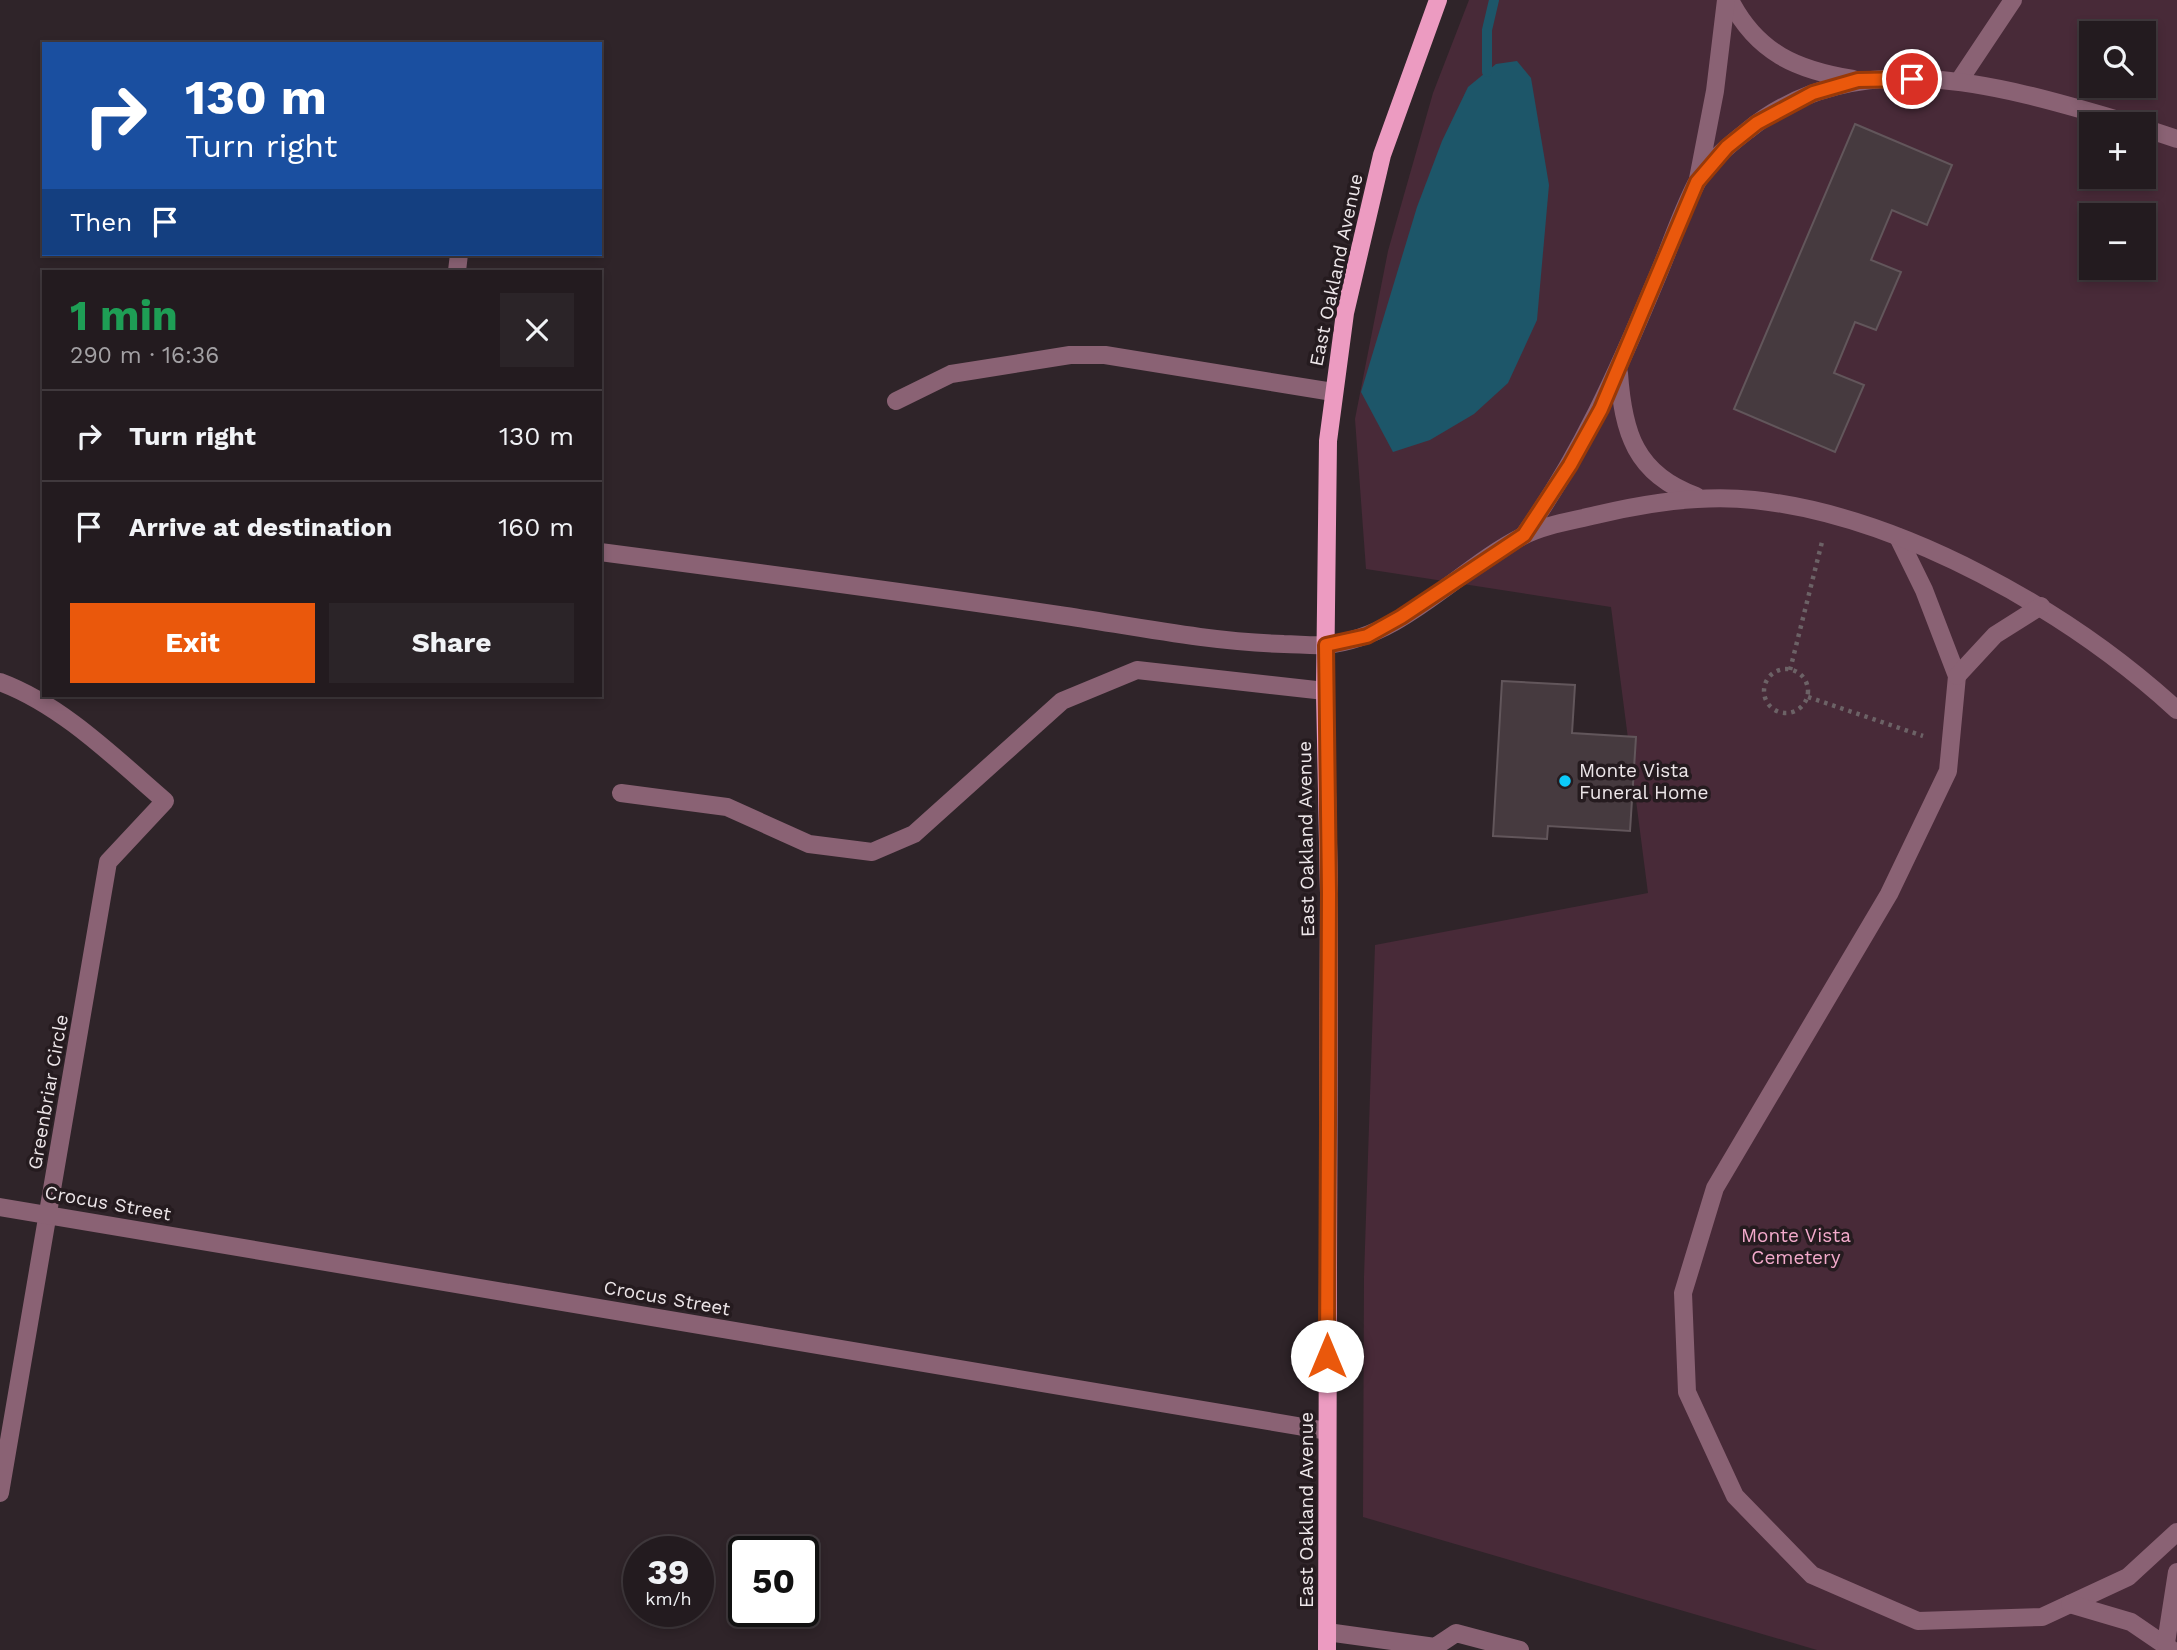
<!DOCTYPE html>
<html lang="en">
<head>
<meta charset="utf-8">
<style>
  :root { --surface:#231b1f; --page:#2b2428; --text:#f1f3f6; --muted:#a3a1a4; --line:#40393d; --accent:#ea580c }
  body { margin:0; font-family:"Work Sans",sans-serif; background:var(--page); color:var(--text); height:100vh; display:flex; flex-direction:column; font-size:26px; white-space:nowrap }
  * { box-sizing:border-box; margin:0 }
  p { font-size:23px; color:var(--muted) }
  .icon { flex:none; width:38px; height:38px; fill:none; stroke:currentColor; stroke-width:2; stroke-linecap:round; stroke-linejoin:round }
  .map { position:relative; flex:1; overflow:hidden }
  .panel { position:absolute; left:42px; top:270px; width:560px; height:427px; display:flex; flex-direction:column; background:var(--surface); border-radius:0px; box-shadow:0 4px 10px #0003,0 0 0 2px var(--line) }
  .panel>* { flex:none }
  .banner { position:absolute; left:42px; top:42px; width:560px; height:214px; border-radius:0px; box-shadow:0 4px 10px #0003,0 0 0 2px var(--line); background:#1a4fa0; color:#fff; overflow:hidden }
  .buttons { position:absolute; left:2079px; top:21px; display:grid; gap:14px }
  .buttons a { display:grid; place-items:center; width:77px; height:77px; border-radius:0px; background:var(--surface); box-shadow:0 4px 10px #0003,0 0 0 2px var(--line); font-size:35px }
  .speed { position:absolute; left:623px; top:1536px; display:flex; gap:14px; font-size:35px; font-weight:700; text-align:center }
  .speed>* { display:grid; place-content:center; width:91px; height:91px; border-radius:50%; background:var(--surface); box-shadow:0 4px 10px #0003,0 0 0 2px var(--line); line-height:1 }
  .speed small { font-size:18px; font-weight:400 }
  .speed .limit { border:4px solid #111; border-radius:10px; background:#fff; color:#111 }
  .pin { position:absolute; display:grid; place-items:center; width:60px; height:60px; color:#fff; margin:-30px; border:4px solid #fff; border-radius:50%; box-shadow:0 2px 7px #0007 }
  .me { position:absolute; width:77px; margin:-38px; rotate:0deg; stroke-linejoin:round; filter:drop-shadow(0 0 5px #0008) }
  .turn { display:flex; align-items:center; gap:24px; height:147px; padding:0 28px; font-size:32px }
  .turn .icon { width:91px; height:91px; stroke-width:2.5 }
  .turn b { display:block; font-size:49px; line-height:60px }
  .then { display:flex; align-items:center; height:66px; padding:0 28px; background:#0003; gap:14px; font-size:26px }
  .round { display:grid; place-items:center; flex:none; width:74px; height:74px; border-radius:0px; background:var(--page) }
  .overview { display:flex; align-items:center; justify-content:space-between; height:119px; padding:0 28px }
  h1 { font-size:42px; font-weight:700; line-height:52px; color:#1e9e55 }
  .action { display:flex; gap:14px; margin-top:auto; padding:14px 28px }
  .action a { flex:1; height:80px; border-radius:0px; background:var(--accent); color:#fff; font-size:28px; font-weight:700; line-height:80px; text-align:center }
  .action a+a { background:var(--page); color:var(--text) }
  ul { padding:0; list-style:none }
  li { display:flex; align-items:center; gap:21px; height:91px; padding:0 28px; border-top:2px solid var(--line) }
  li div { flex:1 }
  li b { display:block; font-size:26px }
  li em { font-style:normal }
  .map>svg:first-child { display:block }
</style>
</head>
<body>
<div class="map">
<svg width="2177" height="1650" viewBox="0 0 2177 1650">
  <rect width="100%" height="100%" fill="#2f2429"/>
  <!-- green -->
  <path fill="#482a38" fill-rule="evenodd" d="M1469,0H2177V1650H1817L1363,1517L1364,1277L1375,945L1648,893L1611,607L1366,569L1355,419L1388,251L1433,93ZM2091,33H2144V86H2091ZM2091,124H2144V177H2091ZM2091,215H2144V268H2091Z"/>
  <!-- water -->
  <polygon fill="#1d5669" points="1517,61 1531,78 1549,185 1537,320 1508,383 1474,414 1430,440 1393,452 1361,392 1417,207 1442,141 1468,87 1496,64"/>
  <g fill="none" stroke-linecap="round" stroke-linejoin="round">
    <!-- stream -->
    <polyline stroke="#1d5669" stroke-width="10" points="1487,72 1487,30 1494,0"/>
  </g>
  <!-- building -->
  <g fill="#463a3f" stroke="#62565b" stroke-width="2">
    <polygon points="1855,124 1952,165 1927,225 1892,210 1871,260 1901,272 1876,330 1855,322 1834,373 1864,385 1835,452 1734,409"/>
    <polygon points="1502,681 1575,685 1572,733 1636,737 1630,831 1548,826 1547,839 1493,836"/>
  </g>
  <g fill="none" stroke-linecap="round" stroke-linejoin="round">
    <!-- path -->
    <g stroke="#6c6266" stroke-width="4.5" stroke-dasharray="3.5 5" stroke-linecap="butt">
      <circle cx="1786" cy="691" r="22"/>
      <polyline points="1790,670 1822,542"/>
      <polyline points="1808,697 1923,736"/>
    </g>
    <!-- minor -->
    <g stroke="#8a6274" stroke-width="18">
      <path d="M1730,0C1757,53 1797,70 1853,79"/>
      <polyline points="1959,81 2013,0"/>
      <polyline points="2144,128 2177,139"/>
      <polyline points="1698,179 1715,91 1726,0"/>
      <polyline points="457,271 459,254"/>
      <path d="M1619,373C1623,432 1635,474 1696,496"/>
      <polyline points="896,401 951,374 1070,355 1105,355 1333,392"/>
      <path d="M1524,535C1580,456 1618,371 1655,282C1669,250 1680,215 1696,184C1707,163 1729,145 1747,131C1858,39 2009,88 2132,124"/>
      <polyline points="1898,537 1924,590 1957,676 1948,771 1889,894 1715,1188 1683,1293 1687,1392 1735,1496 1812,1575 1918,1621 2042,1617 2128,1577 2177,1532"/>
      <path d="M600,552C753,572 906,592 1059,615C1133,626 1209,642 1284,644C1297,644 1312,646 1326,645C1404,637 1457,569 1523,536C1544,525 1572,521 1596,515C1646,503 1701,494 1754,500C1902,516 2069,611 2177,710"/>
      <polyline points="1957,676 1995,635 2041,606"/>
      <path d="M0,682C62,705 115,758 165,801L108,862L0,1493"/>
      <polyline points="621,793 727,807 809,844 872,852 914,834 1062,701 1137,670 1325,691"/>
      <polyline points="0,1207 1327,1431"/>
      <polyline points="2070,1604 2131,1622 2172,1650"/>
      <polyline points="1327,1632 1435,1647 1456,1633 1520,1650"/>
      <polyline points="2166,1643 2177,1572"/>
    </g>
    <!-- major -->
    <polyline stroke="#ec9bc1" stroke-width="18" points="1327,1650 1329,893 1325,691 1328,441 1345,313 1382,155 1438,0"/>
  </g>
  <g fill="none" stroke-linecap="round" stroke-linejoin="round">
    <!-- route casing -->
    <g stroke="#983908" stroke-width="18">
      <polyline id="route" points="1327,1356 1329,893 1326,645 1367,636 1401,617 1524,535 1570,465 1601,409 1697,182 1727,147 1757,123 1813,93 1858,80 1912,79"/>
    </g>
    <!-- route -->
    <use href="#route" stroke="#ea580c" stroke-width="12"/>
  </g>
  <!-- markers -->
  <circle fill="#0ccafa" stroke="#251b1f" stroke-width="2.5" cx="1565" cy="781" r="7"/>
  <g text-anchor="middle" dominant-baseline="central" stroke-width="7" stroke-linejoin="round" paint-order="stroke">
    <!-- street labels -->
    <g font-size="19" fill="#ede6e9" stroke="#251b1f">
      <text transform="translate(1336 270) rotate(-78)">East Oakland Avenue</text>
      <text transform="translate(1306 839) rotate(-91)">East Oakland Avenue</text>
      <text transform="translate(48 1092) rotate(-80)">Greenbriar Circle</text>
      <text transform="translate(108 1203) rotate(10)">Crocus Street</text>
      <text transform="translate(667 1298) rotate(10)">Crocus Street</text>
      <text transform="translate(1306 1510) rotate(-90)">East Oakland Avenue</text>
    </g>
    <!-- poi labels -->
    <g font-size="19" fill="#ede6e9" stroke="#251b1f" text-anchor="start">
      <text x="1579" y="770">Monte Vista<tspan x="1579" dy="22">Funeral Home</tspan></text>
    </g>
    <!-- park labels -->
    <g font-size="19" fill="#f3aacb" stroke="#251b1f">
      <text x="1796" y="1235">Monte Vista<tspan x="1796" dy="22">Cemetery</tspan></text>
    </g>
  </g>
</svg>
<div class="buttons">
<a><svg class="icon" aria-label="search" viewBox="0 0 24 24"><circle cx="10" cy="10" r="6"/><path d="M15 15l6 6"/></svg></a>
<a>+</a>
<a>−</a>
</div>
<div class="speed"><div>39<small>km/h</small></div><div class="limit">50</div></div>
<div class="pin" style="left:1912px;top:79px;background:#d93025"><svg class="icon" aria-label="arrive" viewBox="0 0 24 24"><path d="M6 21V4h12l-3 4 3 4H6"/></svg></div>
<svg class="me" style="left:1327px;top:1356px" viewBox="-20 -20 40 40"><circle r="19" fill="#fff"/><path d="M0-13L10 11 0 6-10 11z" fill="#ea580c"/></svg>
<div class="banner">
<div class="turn"><svg class="icon" aria-label="right" viewBox="0 0 24 24"><path d="M7 20v-9h11M14 6l5 5-5 5"/></svg><div><b>130 m</b>Turn right</div></div>
<div class="then">Then<svg class="icon" aria-label="arrive" viewBox="0 0 24 24"><path d="M6 21V4h12l-3 4 3 4H6"/></svg></div>
</div>
<section class="panel">
<div class="overview"><div><h1>1 min</h1><p>290 m · 16:36</p></div><a class="round"><svg class="icon" aria-label="close" viewBox="0 0 24 24"><path d="M6 6l12 12M18 6L6 18"/></svg></a></div>
<ul>
<li><svg class="icon" aria-label="right" viewBox="0 0 24 24"><path d="M7 20v-9h11M14 6l5 5-5 5"/></svg><div><b>Turn right</b></div><em>130 m</em></li>
<li><svg class="icon" aria-label="arrive" viewBox="0 0 24 24"><path d="M6 21V4h12l-3 4 3 4H6"/></svg><div><b>Arrive at destination</b></div><em>160 m</em></li>
</ul>
<div class="action"><a>Exit</a><a>Share</a></div>
</section>
</div>
</body>
</html>
